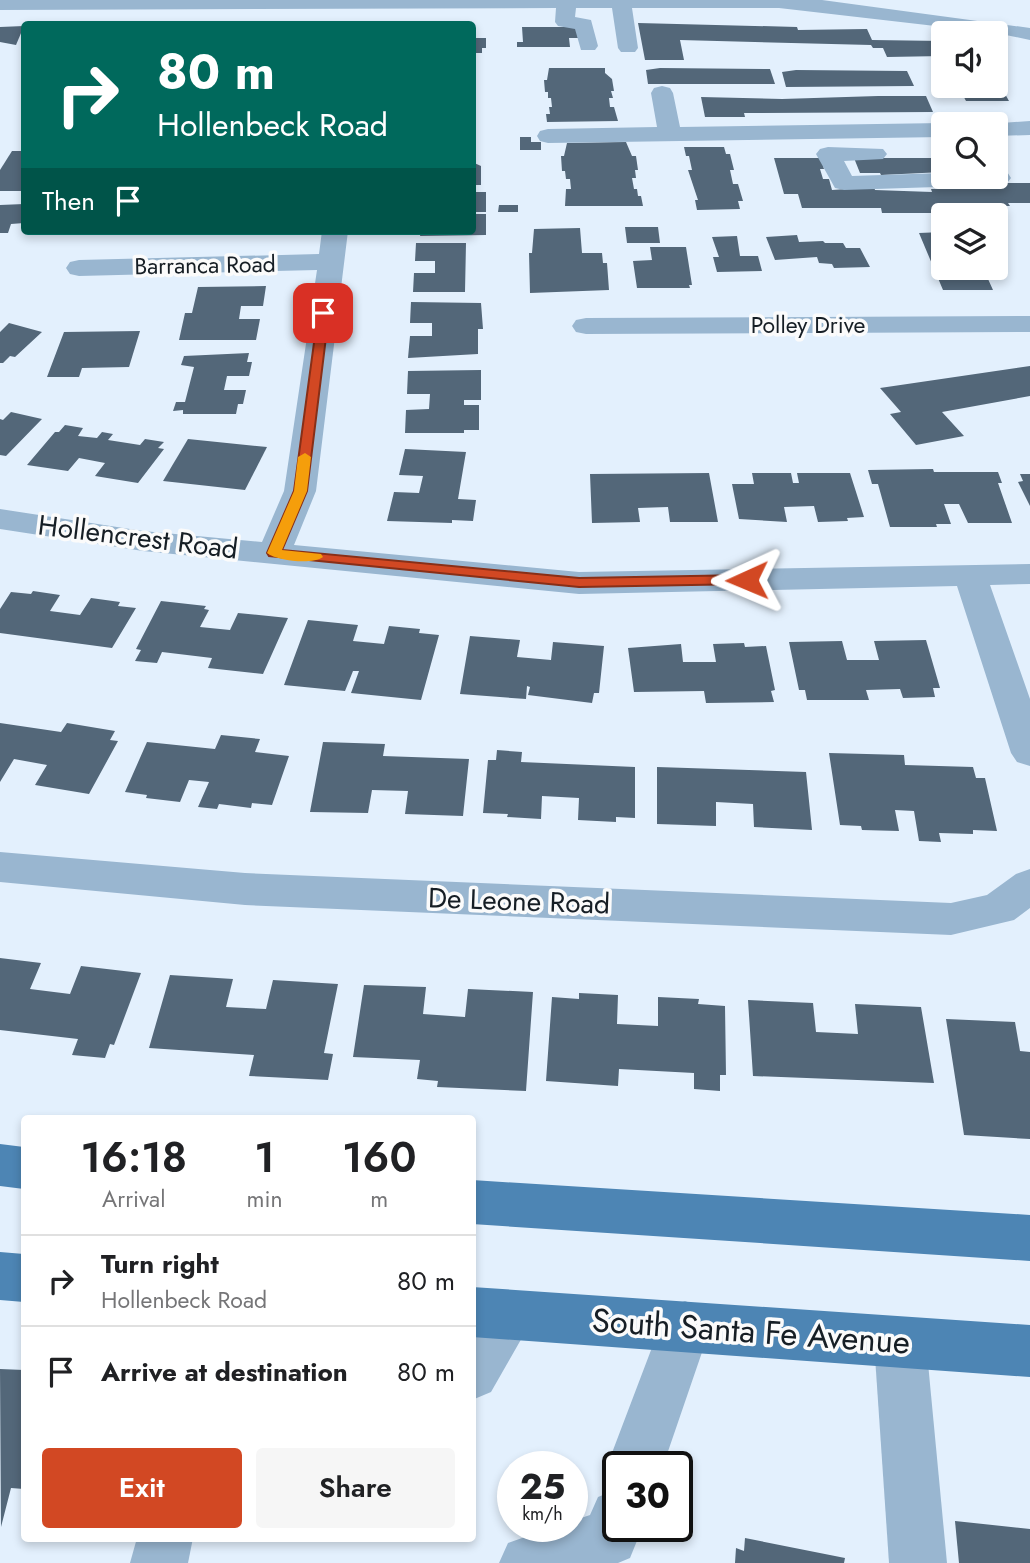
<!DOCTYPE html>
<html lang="en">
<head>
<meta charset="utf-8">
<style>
  :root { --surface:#fff; --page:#f6f6f6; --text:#202124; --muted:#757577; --line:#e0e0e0; --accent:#d24823 }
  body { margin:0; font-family:Jost,sans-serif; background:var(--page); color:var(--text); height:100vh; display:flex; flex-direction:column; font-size:26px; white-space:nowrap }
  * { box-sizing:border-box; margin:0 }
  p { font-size:23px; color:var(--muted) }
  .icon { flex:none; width:38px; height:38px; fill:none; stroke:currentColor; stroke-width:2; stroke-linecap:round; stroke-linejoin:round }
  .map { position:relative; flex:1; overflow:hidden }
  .side { position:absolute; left:21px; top:1115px; width:455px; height:427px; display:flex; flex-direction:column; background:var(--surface); border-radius:7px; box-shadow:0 4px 10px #0003 }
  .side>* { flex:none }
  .hud { position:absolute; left:21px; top:21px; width:455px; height:214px; border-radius:7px; box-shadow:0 4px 10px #0003; background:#00695c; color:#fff; overflow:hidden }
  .controls { position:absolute; left:931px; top:21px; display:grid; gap:14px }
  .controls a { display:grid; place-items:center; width:77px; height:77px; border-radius:7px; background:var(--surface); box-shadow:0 4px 10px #0003; font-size:35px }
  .speed { position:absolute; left:497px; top:1451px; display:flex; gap:14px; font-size:35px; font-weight:700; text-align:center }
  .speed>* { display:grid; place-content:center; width:91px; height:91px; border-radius:50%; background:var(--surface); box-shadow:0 4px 10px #0003; line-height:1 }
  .speed small { font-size:18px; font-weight:400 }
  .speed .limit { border:4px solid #111; border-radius:10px; background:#fff; color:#111 }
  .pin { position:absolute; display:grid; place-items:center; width:60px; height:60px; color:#fff; margin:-30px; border-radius:14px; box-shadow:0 4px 10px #0006 }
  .me { position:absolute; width:77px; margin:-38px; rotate:269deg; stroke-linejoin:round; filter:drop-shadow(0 0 5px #0008) }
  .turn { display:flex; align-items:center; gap:24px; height:147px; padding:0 21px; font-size:32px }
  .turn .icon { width:91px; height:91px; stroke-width:2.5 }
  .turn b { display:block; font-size:49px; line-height:60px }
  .then { display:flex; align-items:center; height:66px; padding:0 21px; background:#0003; gap:14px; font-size:26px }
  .eta { display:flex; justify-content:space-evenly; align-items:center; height:119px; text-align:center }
  .eta b { font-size:42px; font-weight:600; line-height:49px }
  .primary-button { display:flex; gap:14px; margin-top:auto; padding:14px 21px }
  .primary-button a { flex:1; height:80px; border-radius:7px; background:var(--accent); color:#fff; font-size:28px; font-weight:600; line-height:80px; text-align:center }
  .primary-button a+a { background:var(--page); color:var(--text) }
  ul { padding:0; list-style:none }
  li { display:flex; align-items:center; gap:21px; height:91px; padding:0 21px; border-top:2px solid var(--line) }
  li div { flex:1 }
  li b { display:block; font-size:26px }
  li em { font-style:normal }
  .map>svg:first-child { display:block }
</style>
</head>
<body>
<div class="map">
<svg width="1030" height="1563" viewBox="0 0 1030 1563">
  <rect width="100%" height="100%" fill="#e3f0fd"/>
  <!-- building -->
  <g fill="#536779">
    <polygon points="638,23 797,27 798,30 867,29 872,40 943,41 943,56 887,57 883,48 873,48 871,45 680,40 684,60 645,60"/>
    <polygon points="24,26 16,45 0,42 0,27"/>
    <polygon points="522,27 577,27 578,38 569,38 570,47 517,47 517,42 523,42"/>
    <polygon points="472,38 486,38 486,48 482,48 482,53 472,53"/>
    <polygon points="549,68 605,68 605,73 612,79 614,91 611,91 613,98 609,98 610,107 614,107 618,121 547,122 546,114 550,114 549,107 552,107 551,98 548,98 548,92 545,92 544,80 547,80"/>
    <polygon points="660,68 770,69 775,84 648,84 646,70"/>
    <polygon points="796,70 907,71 914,86 786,87 782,72"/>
    <polygon points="996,78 1009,101 966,101 958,86 996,86"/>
    <polygon points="878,96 926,96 933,112 744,113 745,117 705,117 701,97 782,99"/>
    <polygon points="520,137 531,137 531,142 541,142 541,150 520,150"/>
    <polygon points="626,142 632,156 636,156 638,170 635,170 636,178 632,178 634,189 637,189 638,196 641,196 643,206 565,206 566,189 571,189 570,179 566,179 565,171 562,171 561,156 564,156 567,143"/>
    <polygon points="684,147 724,147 726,154 730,154 734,170 730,170 733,184 738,184 743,201 738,201 740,209 697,210 695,200 698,200 688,170 692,170 689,156 686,156"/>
    <polygon points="12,151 24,151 24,191 0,191 0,170"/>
    <polygon points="774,158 821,158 824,169 820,169 823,179 829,179 832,190 874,187 875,190 932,192 931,189 969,189 967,187 999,186 997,183 1030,183 1030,203 1008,203 1010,206 964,206 966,213 882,213 881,208 802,208 798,194 784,194"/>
    <polygon points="854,158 943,158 943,172 881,175 880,173 860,173"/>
    <polygon points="472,162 481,166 481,185 472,185"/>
    <rect x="472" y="192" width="14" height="20"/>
    <polygon points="24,204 24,223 11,224 8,233 0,233 0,205"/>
    <polygon points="499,205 518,205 518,212 498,212"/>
    <polygon points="472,214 486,214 486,235 420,236 421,231 472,231"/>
    <polygon points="625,227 658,227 660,243 627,243"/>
    <polygon points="580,228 582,253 602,253 603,263 607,263 609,290 530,293 529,253 532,253 534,229"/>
    <polygon points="943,232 943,268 983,268 993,290 943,290 919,233"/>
    <polygon points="797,235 799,242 823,241 825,243 843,243 846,248 860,248 870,267 834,268 832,264 819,263 817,257 775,260 766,237"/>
    <polygon points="737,236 740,256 758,256 762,271 717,272 713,257 719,257 712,237"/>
    <polygon points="416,243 466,243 465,292 413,292 414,273 435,273 435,261 415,261"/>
    <polygon points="650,247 686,247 692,285 689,285 690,288 637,288 633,261 652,260"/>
    <polygon points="266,286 263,306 241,306 239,319 260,319 256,340 179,340 185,313 192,313 198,287"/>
    <polygon points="411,302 481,303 483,329 478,329 478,354 408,358 410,336 432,336 432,323 410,323"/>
    <polygon points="9,323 42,332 15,357 10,356 3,363 0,363 0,332"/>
    <polygon points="140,331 129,367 82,368 79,377 47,377 64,332"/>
    <polygon points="249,353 247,362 252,362 249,376 227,376 224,390 246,390 243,404 238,404 236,414 183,414 183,410 173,411 176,402 185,402 194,367 181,365 184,356"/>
    <polygon points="1030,366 1030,396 942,412 964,436 916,445 890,414 901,412 880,388"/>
    <polygon points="481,370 481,400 464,400 464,405 479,405 479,430 464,430 464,433 405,433 406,410 429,409 430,394 407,394 408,371"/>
    <polygon points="11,412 42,419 6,456 0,455 0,419 3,420"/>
    <polygon points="65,425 83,428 78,436 97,438 102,432 113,434 108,440 140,445 145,439 164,442 158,448 164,449 138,483 95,476 105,463 79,458 68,471 27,465 55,432 59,432"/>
    <polygon points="188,439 267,447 245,490 163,481"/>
    <polygon points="405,449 466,452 458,499 476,500 473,521 452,520 452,523 387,521 394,492 419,493 423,476 399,475"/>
    <polygon points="933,469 934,472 998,472 1002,483 998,483 1012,523 968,523 959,504 944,504 951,524 936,524 937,527 890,527 878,484 872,484 868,470"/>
    <polygon points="709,473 718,522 670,522 668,507 638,508 640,522 592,523 590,474"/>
    <polygon points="752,473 791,473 793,483 799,483 797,473 850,473 864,517 847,518 848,521 818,522 814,506 784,507 787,522 739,519 732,484 754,484"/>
    <polygon points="1020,474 1030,474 1030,506 1018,482 1023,481"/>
    <polygon points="33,591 60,595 50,611 80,615 91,598 120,602 118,606 136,608 112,648 0,633 0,609 11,592 31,594"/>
    <polygon points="161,601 206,606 204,609 209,610 200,627 230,630 238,613 288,618 263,674 208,668 212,658 162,652 157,663 135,661 141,650 136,649"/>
    <polygon points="308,620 358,625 353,641 384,644 389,626 420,629 419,633 439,635 421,700 351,693 359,671 353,671 345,691 284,685"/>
    <polygon points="470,636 520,640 517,657 551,660 553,642 604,646 599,693 594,693 592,703 528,695 530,687 527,686 526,699 460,694"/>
    <polygon points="926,640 940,688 933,688 935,697 903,698 900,689 866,690 869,700 807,700 805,690 799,690 789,642 842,641 847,660 879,660 874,641"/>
    <polygon points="744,643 745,647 766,646 775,690 771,691 774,702 706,703 704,691 634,692 628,648 681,644 683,662 716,662 713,644"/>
    <polygon points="0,723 61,732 67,723 115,731 110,740 118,741 89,794 35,785 47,765 14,759 0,782"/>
    <polygon points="221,735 260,739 255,752 289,756 272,805 252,803 251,808 219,804 217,809 198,807 209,782 189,780 180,802 146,798 147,795 125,792 147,742 215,749"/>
    <polygon points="323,742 385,744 383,756 469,759 463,816 405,814 408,791 372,790 368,813 310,812"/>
    <polygon points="497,750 522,752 521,762 635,767 635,818 616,817 616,822 578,820 579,798 542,796 541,819 507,817 508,814 483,813 488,760 496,760"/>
    <polygon points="829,753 904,755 905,765 973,767 976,778 985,778 997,831 973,830 973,834 939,833 941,842 919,841 914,811 895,810 899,831 862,830 861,826 840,825"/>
    <polygon points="657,767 806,772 812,830 754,827 753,804 716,802 716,826 657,824"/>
    <polygon points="0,958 41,963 30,989 70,994 81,966 141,973 114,1045 110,1044 105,1058 72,1055 78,1039 0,1030"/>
    <polygon points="170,975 233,979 226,1007 266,1009 273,980 338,984 324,1053 333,1054 328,1080 249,1076 254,1055 149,1048"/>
    <polygon points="364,985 426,987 423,1014 465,1017 468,989 533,992 526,1091 437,1087 438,1081 417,1079 420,1060 353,1057"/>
    <polygon points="579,993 618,995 617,1024 658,1026 658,997 699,999 698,1004 725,1006 726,1075 720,1075 720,1091 694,1089 694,1073 619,1069 618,1086 546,1081 552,997 579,999"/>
    <polygon points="748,1000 813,1003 816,1032 858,1034 855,1004 921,1007 934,1083 753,1076"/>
    <polygon points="946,1019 1015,1022 1020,1051 1030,1052 1030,1139 964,1135"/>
    <polygon points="0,1369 24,1370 24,1489 11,1488 1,1527"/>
    <polygon points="955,1521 1030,1529 1030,1563 959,1563"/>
    <polygon points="745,1538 845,1558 844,1563 735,1563 736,1548 744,1551"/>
  </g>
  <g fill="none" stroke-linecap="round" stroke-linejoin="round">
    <!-- minor -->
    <g fill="#99b6d0" fill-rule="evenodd">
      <polygon points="0,0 822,0 1030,28 1030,40 996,33 779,8 632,8 638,48 635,52 621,52 618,48 612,8 576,8 575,17 591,20 598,46 595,50 581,50 575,29 558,26 555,22 556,8 0,10"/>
      <polygon points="662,86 670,88 673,93 680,127 943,123 947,124 943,124 943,137 548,143 540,141 537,136 540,131 548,129 657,127 651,93 654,88"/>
      <polygon points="1030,121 1030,135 996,136 996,124 988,124"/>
      <polygon points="828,147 883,149 887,154 883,159 844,161 852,176 943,173 943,177 996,177 996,165 1004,167 1011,178 1007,183 999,185 844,190 835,188 816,154 820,149"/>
      <polygon points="322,231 348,231 316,491 294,545 579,572 1030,564 1030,584 990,585 1030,699 1030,766 1017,762 1011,753 957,586 579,594 143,551 0,529 0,509 143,531 262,542 284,491 317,270 79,276 70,274 66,268 70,262 79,260 319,254"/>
      <polygon points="1030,316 1030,332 586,334 576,332 572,326 576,320 586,318"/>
      <polygon points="0,852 245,873 951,903 987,895 1016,874 1030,869 1030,908 1014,920 951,935 245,905 0,882"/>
      <path d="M509,1290L527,1298L535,1315L491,1392L472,1400C472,1357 461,1309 509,1290Z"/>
      <polygon points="685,1301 703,1308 711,1326 663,1466 618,1466 618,1486 607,1466 667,1308"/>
      <polygon points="900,1317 918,1324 926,1342 947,1563 889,1563 874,1342 882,1324"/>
      <polygon points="618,1489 618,1526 643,1526 630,1558 618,1563 499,1563 508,1543 556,1526 572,1526 572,1521 590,1515 598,1497"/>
      <polygon points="137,1538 193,1538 188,1563 130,1563"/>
    </g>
    <!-- major -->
    <g fill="#4d85b4" fill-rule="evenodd">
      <polygon points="0,1144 24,1147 24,1189 0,1186"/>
      <polygon points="472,1180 1030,1215 1030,1261 472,1224"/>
      <polygon points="0,1252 24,1254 24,1302 0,1300"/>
      <polygon points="472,1287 1030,1325 1030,1377 472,1337"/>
    </g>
  </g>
  <!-- route -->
  <polygon fill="#d24823" stroke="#882f17" stroke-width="2" points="323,309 329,313 307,491 282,550 579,578 747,575 754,580 747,584 579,587 269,556 267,553 294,491 318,313"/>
  <!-- slow -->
  <path fill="#f59e0b" d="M305,453L311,457L307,491L282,550L321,554L323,557C313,565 277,561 267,553L294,491L298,457Z"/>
  <g text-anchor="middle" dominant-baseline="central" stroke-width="7" stroke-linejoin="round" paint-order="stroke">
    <!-- far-street labels -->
    <g font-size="23" fill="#161e25" stroke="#fbfbfb">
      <text transform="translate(205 265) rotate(-1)">Barranca Road</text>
      <text x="808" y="325">Polley Drive</text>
    </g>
    <!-- street labels -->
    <g font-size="28" fill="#161e25" stroke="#fbfbfb">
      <text transform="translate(138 537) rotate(7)">Hollencrest Road</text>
      <text transform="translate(519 901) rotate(2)">De Leone Road</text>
    </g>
    <!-- near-street labels -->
    <g font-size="33" fill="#161e25" stroke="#fbfbfb">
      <text transform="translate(751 1331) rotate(4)">South Santa Fe Avenue</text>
    </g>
  </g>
</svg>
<div class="controls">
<a><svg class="icon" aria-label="sound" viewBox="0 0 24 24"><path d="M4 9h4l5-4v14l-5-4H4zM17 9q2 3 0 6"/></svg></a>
<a><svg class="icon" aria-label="search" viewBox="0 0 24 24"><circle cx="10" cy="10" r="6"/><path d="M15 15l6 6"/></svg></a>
<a><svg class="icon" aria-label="layers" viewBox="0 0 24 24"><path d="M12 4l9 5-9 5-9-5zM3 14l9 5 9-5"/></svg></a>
</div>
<div class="speed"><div>25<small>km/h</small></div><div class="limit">30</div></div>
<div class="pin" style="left:323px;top:313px;background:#d93025"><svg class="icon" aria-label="arrive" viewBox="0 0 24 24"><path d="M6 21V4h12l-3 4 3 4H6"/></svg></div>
<svg class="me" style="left:747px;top:580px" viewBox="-20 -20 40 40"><path d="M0-17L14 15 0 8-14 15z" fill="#d24823" stroke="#fff" stroke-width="4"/></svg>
<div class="hud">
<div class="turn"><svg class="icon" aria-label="right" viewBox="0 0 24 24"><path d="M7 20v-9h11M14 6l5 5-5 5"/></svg><div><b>80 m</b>Hollenbeck Road</div></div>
<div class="then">Then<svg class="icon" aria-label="arrive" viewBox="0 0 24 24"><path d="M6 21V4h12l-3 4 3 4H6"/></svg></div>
</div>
<section class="side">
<div class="eta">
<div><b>16:18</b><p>Arrival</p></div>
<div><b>1</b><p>min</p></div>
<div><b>160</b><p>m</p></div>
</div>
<ul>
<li><svg class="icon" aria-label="right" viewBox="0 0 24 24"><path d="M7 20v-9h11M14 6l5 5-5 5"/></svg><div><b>Turn right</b><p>Hollenbeck Road</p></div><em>80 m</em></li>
<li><svg class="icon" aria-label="arrive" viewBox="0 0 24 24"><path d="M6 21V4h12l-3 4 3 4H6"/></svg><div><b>Arrive at destination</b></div><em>80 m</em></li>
</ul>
<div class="primary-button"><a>Exit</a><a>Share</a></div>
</section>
</div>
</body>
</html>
